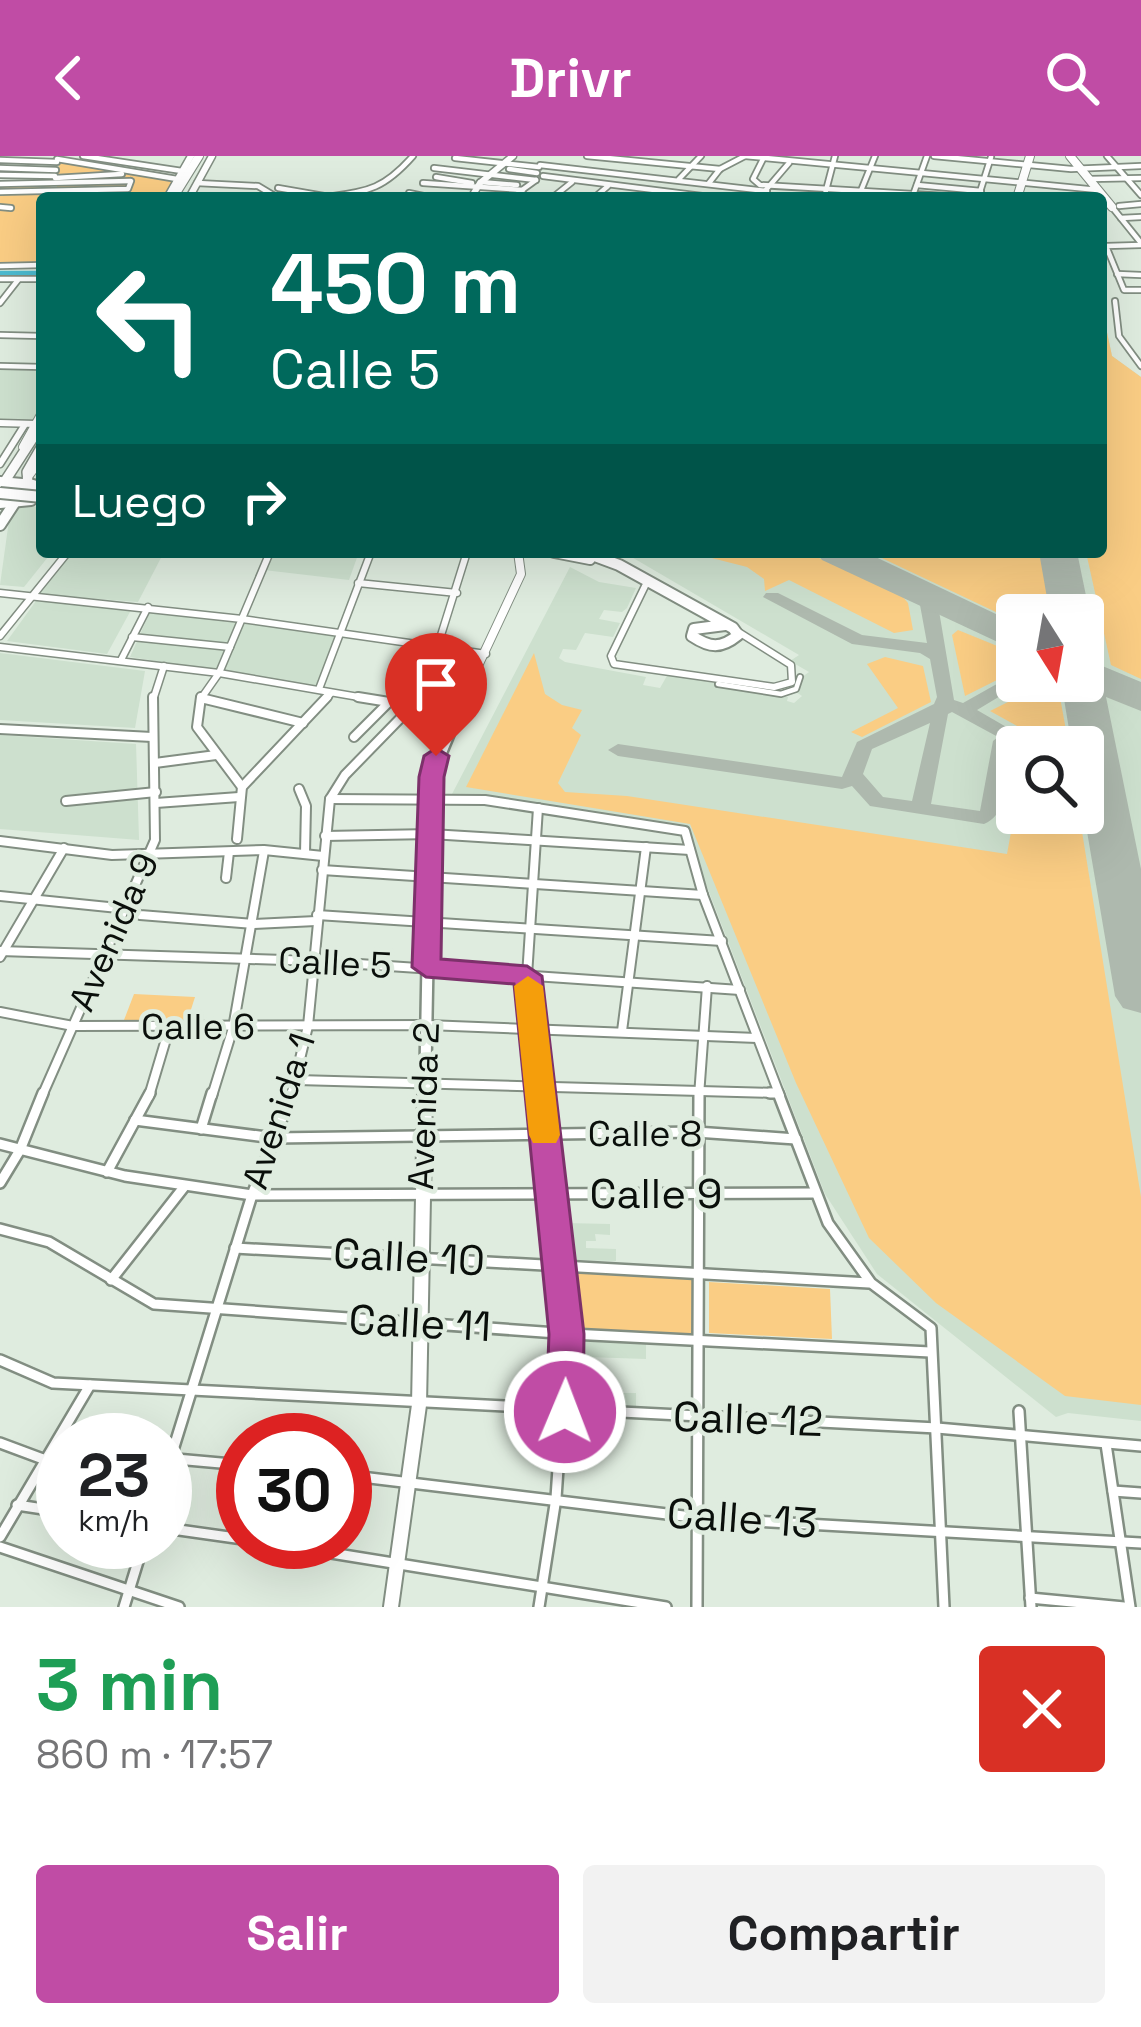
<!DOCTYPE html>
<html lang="es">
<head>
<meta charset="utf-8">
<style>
  :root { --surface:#fff; --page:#f2f2f2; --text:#202124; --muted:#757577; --accent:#c04ca5 }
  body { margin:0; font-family:"Space Grotesk",sans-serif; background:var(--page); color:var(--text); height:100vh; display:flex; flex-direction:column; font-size:45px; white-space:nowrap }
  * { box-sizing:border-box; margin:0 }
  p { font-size:39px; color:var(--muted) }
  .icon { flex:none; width:66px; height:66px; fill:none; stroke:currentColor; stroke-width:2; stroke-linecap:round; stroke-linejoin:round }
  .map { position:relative; height:1451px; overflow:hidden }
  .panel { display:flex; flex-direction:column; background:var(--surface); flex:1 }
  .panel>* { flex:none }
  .top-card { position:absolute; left:36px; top:36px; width:1071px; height:366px; border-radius:12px; box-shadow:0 12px 48px #0002; background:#00695c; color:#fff; overflow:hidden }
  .needle { width:78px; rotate:169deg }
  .fabs { position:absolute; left:996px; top:438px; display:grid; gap:24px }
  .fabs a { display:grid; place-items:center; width:108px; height:108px; border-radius:12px; background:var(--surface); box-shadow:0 12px 48px #0002; font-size:60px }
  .speed { position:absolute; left:36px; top:1257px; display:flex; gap:24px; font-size:60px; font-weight:700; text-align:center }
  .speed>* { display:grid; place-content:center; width:156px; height:156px; border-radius:50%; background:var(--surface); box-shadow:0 12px 48px #0002; line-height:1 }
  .speed small { font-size:30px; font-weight:400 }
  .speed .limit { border:18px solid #d22; background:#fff; color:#111 }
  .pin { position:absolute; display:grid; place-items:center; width:102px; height:102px; color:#fff; margin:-123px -51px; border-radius:50% 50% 50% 0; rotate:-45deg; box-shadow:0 0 12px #0007 }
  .pin .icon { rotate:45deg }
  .me { position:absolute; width:132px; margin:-66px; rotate:1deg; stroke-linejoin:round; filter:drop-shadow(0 0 9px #0008) }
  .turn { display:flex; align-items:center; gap:42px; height:252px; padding:0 36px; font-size:54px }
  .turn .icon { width:156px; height:156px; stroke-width:2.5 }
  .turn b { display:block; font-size:84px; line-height:102px }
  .then { display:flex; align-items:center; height:114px; padding:0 36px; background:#0003; gap:24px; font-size:45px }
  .round { display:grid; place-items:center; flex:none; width:126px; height:126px; border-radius:12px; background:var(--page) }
  .overview { display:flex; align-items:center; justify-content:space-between; height:204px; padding:0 36px }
  h1 { font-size:72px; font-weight:700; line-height:90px; color:#1e9e55 }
  .action { display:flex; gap:24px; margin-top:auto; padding:24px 36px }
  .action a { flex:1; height:138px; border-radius:12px; background:var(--accent); color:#fff; font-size:48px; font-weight:700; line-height:138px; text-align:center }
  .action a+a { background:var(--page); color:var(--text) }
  header { display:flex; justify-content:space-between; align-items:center; height:156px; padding:0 36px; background:var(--accent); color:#fff; font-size:54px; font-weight:700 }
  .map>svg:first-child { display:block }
</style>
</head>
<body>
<header><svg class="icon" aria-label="back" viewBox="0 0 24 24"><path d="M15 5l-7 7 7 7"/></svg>Drivr<svg class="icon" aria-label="search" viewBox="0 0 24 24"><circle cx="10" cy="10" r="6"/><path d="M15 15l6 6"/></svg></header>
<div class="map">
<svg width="1141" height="1451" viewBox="0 0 1141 1451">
  <rect width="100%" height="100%" fill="#dfecdf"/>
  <!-- built -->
  <g fill="#cde0ce" fill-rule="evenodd">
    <path d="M1101,148L1112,200L1141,221V1265L1068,1257L1056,1261L877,1118L825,1038L684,671L452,638L570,411L599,426L636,432L627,452L622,456L604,454L599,463L620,467L613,481L585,477L576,494L563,493L559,502L565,506L646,521L643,529L660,532L668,518L788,541L787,545L794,547L802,540L796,536L802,521L809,516L790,505L799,499L623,396H1101ZM1017,459H1083V525H1017ZM1017,591H1083V657H1017Z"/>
    <polygon points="0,213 42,215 42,248 31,267 0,265"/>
    <polygon points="18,350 42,351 42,396 52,396 24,431 0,429 10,357"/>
    <polygon points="70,396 164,396 138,446 36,438"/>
    <polygon points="274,396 359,396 349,424 264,414"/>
    <polygon points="36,445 131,454 107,498 7,485"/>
    <polygon points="150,456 340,477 317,530 130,501"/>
    <polygon points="0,497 145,515 135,572 0,564"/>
    <polygon points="0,579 136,588 139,684 0,673"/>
    <polygon points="565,1067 610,1068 610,1079 595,1078 596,1085 586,1085 586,1092 616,1093 616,1105 566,1104"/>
    <polygon points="571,1178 646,1182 646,1203 587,1201 586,1237 636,1237 636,1251 568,1249"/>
  </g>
  <!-- green -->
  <g fill="#facd84">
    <polygon points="59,5 173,25 164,42 56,42"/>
    <polygon points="0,27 51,29 47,42 42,42 42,108 0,109"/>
    <polygon points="1101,148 1112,200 1141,221 1141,523 1111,509 1086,396 1101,396"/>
    <polygon points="688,396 806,396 902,440 908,447 913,474 894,477 789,424 765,435 764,423 747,411"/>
    <polygon points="869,396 1041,396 1054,459 1017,459 1017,466"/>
    <polygon points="958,474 1017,498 1017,514 965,540 952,479"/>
    <polygon points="534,497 545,538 562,549 582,554 572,572 581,579 558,627 565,636 627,640 1007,698 1017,643 1017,657 1079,657 1141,1041 1141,1249 1065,1240 936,1147 869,1082 796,927 690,668 466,631"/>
    <polygon points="885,501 923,510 931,546 862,581 851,576 898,552 867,508"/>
    <polygon points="1040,530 1058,530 1069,591 1055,591 990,555"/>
    <polygon points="134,838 195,841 187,866 124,864"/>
    <polygon points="564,1113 695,1121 699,1184 571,1178"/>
    <polygon points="709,1126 830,1133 832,1183 709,1177"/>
  </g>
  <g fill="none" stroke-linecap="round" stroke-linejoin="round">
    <!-- canal -->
    <polyline stroke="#4cbacf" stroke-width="4.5" points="0,117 42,117"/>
    <!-- taxiway -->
    <g fill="#aeb9ae" fill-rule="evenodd">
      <path d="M922,433L928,434L938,449L954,544L963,547L1011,520L1017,519V525H1025L977,554L1041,591L1012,589C1007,615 1010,658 984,668L870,650L852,630L842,633L618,600L608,594L618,588L842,621L857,586L934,548L937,541L930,503L920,497L852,488L763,441L766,437H778L862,479L927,487L920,449L913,438ZM952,556L998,581L993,585L980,655L931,648L948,558ZM930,567L912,645L883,641L863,618L872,593Z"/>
      <polygon points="1083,512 1110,523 1101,528 1083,523"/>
      <polygon points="1083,615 1112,633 1109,637 1095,637 1083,630"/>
    </g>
    <!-- runway -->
    <g fill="#aeb9ae" fill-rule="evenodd">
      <polygon points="816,396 865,396 1017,468 1017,495 822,404"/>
      <polygon points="1039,396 1077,396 1090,459 1084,467 1083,459 1050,459"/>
      <polygon points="1083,502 1141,526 1141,555 1106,541 1141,713 1141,857 1123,852 1115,840 1083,652 1083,591 1072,591 1061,525 1083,525"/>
    </g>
    <!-- pedestrian casing -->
    <g stroke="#828e82" stroke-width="8">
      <polyline id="pedestrian" points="718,528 781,538 796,533 800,521"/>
    </g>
    <!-- minor-far3 casing -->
    <g stroke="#828e82" stroke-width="8">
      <g id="minor-far3">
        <polyline points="83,0 182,15"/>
        <polyline points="587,0 720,13"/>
        <polyline points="745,0 1098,34"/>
        <polyline points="934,0 1071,13 1141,10"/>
        <polyline points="1107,0 1141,39"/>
        <polyline points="455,2 539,11"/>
        <polyline points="57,3 177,23"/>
        <polyline points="763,3 753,23 760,29 980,42"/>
        <polyline points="0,4 57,6"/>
        <polyline points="540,9 767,35"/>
        <polyline points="0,12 56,14"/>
        <polyline points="434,12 536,24"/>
        <polyline points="509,13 537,17"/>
        <polyline points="0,19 55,20"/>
        <polyline points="543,20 718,42"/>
        <polyline points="436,21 472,27"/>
        <polyline points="55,22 122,18"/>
        <polyline points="679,23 701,0"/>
        <polyline points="1090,23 1141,22"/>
        <polyline points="480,26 517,29"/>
        <polyline points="197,27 258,30 278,42"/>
        <polyline points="423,27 523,34"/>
        <polyline points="709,27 720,13 745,0"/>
        <polyline points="0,28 130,25"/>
        <polyline points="917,29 981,35"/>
        <polyline points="278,32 324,40"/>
        <polyline points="0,36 128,33 131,25"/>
        <polyline points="409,37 433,42"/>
        <polyline points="979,39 991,1"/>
        <polyline points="472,40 512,41"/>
        <path d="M320,42C366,35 381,36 413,0"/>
        <polyline points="511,42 536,24"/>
        <polyline points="552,42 572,26"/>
        <polyline points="594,42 608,30"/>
        <polyline points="759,42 789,7"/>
        <polyline points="824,42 835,0"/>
        <polyline points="858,42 875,0"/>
        <polyline points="912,42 927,0"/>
        <polyline points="1119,50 1141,48"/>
        <polyline points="0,51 11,52"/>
        <polyline points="1112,51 1141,87"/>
        <polyline points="1121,62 1141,61"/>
        <polyline points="1141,89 1106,90 1124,134 1141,134"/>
        <polyline points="0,110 42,109"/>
        <polyline points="1117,118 1141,119"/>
        <polyline points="0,123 42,123"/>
        <polyline points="1115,145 1119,180 1141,210"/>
        <polyline points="0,147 18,124"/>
        <polyline points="0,179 42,180"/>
        <polyline points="0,210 42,211"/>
      </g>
    </g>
    <!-- minor-far2 casing -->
    <g stroke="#828e82" stroke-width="9">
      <g id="minor-far2">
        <polyline points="0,267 36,268"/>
        <polyline points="0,308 24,270"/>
        <polyline points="358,427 457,437"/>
        <polyline points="645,430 611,500 614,508 774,531 792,526 791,509 737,475"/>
        <polyline points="0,437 242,463 486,498"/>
        <polyline points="0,480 68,396"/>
        <polyline points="132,481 230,491"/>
        <polyline points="0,491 219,517 376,544"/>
        <polyline points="121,504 148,451"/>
        <polyline points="319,533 371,396"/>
        <polyline points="201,542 208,544"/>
        <polyline points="153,544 164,510"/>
        <polyline points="200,544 219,517 270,396"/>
        <polyline points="325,544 331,537"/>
        <polyline points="409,544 437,492 467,396"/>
        <polyline points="418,544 444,544"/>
      </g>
    </g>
    <!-- minor-far1 casing -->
    <g stroke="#828e82" stroke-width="12">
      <g id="minor-far1">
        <polyline points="201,541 197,571 242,631"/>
        <polyline points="358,541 389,546"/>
        <polyline points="201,542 303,567"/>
        <polyline points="403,555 411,541"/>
        <polyline points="0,573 152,581"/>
        <polyline points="354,581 388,547"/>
        <polyline points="155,607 216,599"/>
        <polyline points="299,633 306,650 305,697"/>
        <polyline points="330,643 485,644 685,675 703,739 780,940"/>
        <polyline points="66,645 156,636"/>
        <polyline points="156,647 239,641"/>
        <polyline points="538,652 527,820 540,940"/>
        <polyline points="325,680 431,678 690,694"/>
        <polyline points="237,683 242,631 327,541"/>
        <polyline points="0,685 112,699 264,694 323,700"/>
        <polyline points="322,714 703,739"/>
        <polyline points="226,722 229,696"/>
        <polyline points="0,740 128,753 140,759 254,768 316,765"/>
        <polyline points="317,759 722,785"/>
        <polyline points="0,795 315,805 740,834"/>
        <polyline points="0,801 64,692"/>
        <polyline points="0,856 73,870 427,869 757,882"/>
        <polyline points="622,875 646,691"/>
        <polyline points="297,924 777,937"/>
        <polyline points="42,940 155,684 153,541"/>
        <polyline points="149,940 169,873"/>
        <polyline points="212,940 233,872 264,695"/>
        <polyline points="291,940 308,870 330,643 345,619 421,541 462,546"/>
        <polyline points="699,940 707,830"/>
      </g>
    </g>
    <!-- minor casing -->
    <g stroke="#828e82" stroke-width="14">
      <g id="minor">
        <polyline points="770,937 777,937"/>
        <polyline points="778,937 828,1067 871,1127 931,1172 944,1451"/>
        <polyline points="135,964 274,982 696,976 796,983"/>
        <polyline points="201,973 212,937"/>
        <polyline points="0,988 125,1020 252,1039 815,1037"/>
        <polyline points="107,1016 150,937"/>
        <polyline points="0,1027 20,994 43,937"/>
        <polyline points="0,1073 49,1086 154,1148 571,1178 930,1196"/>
        <polyline points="235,1092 869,1127"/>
        <polyline points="111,1124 184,1031"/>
        <polyline points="0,1204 53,1227 937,1272 1141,1290"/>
        <polyline points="1019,1255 1031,1451"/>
        <polyline points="0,1287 43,1303"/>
        <polyline points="1106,1288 1130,1451"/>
        <polyline points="165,1302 243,1309"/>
        <polyline points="345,1319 700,1362 1141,1387"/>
        <polyline points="165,1320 252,1039 292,937"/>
        <polyline points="1113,1335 1141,1337"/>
        <polyline points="17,1349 63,1356"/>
        <polyline points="165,1372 243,1383"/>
        <polyline points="0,1381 90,1229"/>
        <polyline points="263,1386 666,1451"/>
        <polyline points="0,1391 179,1451"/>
        <polyline points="1030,1442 1124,1451"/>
        <polyline points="124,1451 144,1386"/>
        <polyline points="539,1451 556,1342 567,1178 540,937"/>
        <polyline points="697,1451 699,937"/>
      </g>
    </g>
    <!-- tertiary-far3 casing -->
    <g stroke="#828e82" stroke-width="9">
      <g id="tertiary-far3">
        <polyline points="167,42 191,0"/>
        <polyline points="189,42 212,0"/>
        <polyline points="471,42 480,27 513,0"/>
      </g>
    </g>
    <!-- tertiary-far2 casing -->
    <g stroke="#828e82" stroke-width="10">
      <g id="tertiary-far2">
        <polyline points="23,291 42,257"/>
        <polyline points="27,322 42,302"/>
        <polyline points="462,544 521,418 518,396"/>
      </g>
    </g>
    <!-- tertiary-far1 casing -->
    <g stroke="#828e82" stroke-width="15">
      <polyline id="tertiary-far1" points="425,940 431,621 464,541"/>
    </g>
    <!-- tertiary casing -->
    <g stroke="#828e82" stroke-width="18">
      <polyline id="tertiary" points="391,1451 419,1249 425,937"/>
    </g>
    <!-- secondary-far1 casing -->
    <g stroke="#828e82" stroke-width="10">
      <g id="secondary-far1">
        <polyline points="1070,0 1112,51"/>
        <polyline points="173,42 199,0"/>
        <polyline points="1017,42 1030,0"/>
      </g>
    </g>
    <!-- secondary casing -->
    <g stroke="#828e82" stroke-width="12">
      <g id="secondary">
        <polyline points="5,325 42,268"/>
        <polyline points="28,326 27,316 42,290"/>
      </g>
    </g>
    <!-- primary casing -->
    <g stroke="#828e82" stroke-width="14">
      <g id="primary">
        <polyline points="0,326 33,329 34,336 25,343"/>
        <polyline points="0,347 31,344"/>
        <polyline points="0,369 15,346"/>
        <polyline points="554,396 590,403"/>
        <path d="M584,396L619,409L733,472L738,479C721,493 710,492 692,480L694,473L725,469"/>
      </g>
    </g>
    <!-- pedestrian -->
    <use href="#pedestrian" stroke="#fff" stroke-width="4.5"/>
    <!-- minor-far3 -->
    <use href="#minor-far3" stroke="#fff" stroke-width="4.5"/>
    <!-- minor-far2 -->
    <use href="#minor-far2" stroke="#fff" stroke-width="6"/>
    <!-- minor-far1 -->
    <use href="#minor-far1" stroke="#fff" stroke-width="8"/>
    <!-- minor -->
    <use href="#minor" stroke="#fff" stroke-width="9"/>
    <!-- tertiary-far3 -->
    <use href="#tertiary-far3" stroke="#fff" stroke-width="6"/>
    <!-- tertiary-far2 -->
    <use href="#tertiary-far2" stroke="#fff" stroke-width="8"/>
    <!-- tertiary-far1 -->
    <use href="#tertiary-far1" stroke="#fff" stroke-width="10"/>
    <!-- tertiary -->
    <use href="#tertiary" stroke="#fff" stroke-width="14"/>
    <!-- secondary-far1 -->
    <use href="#secondary-far1" stroke="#fff" stroke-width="8"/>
    <!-- secondary -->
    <use href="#secondary" stroke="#fff" stroke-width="9"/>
    <!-- primary -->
    <use href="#primary" stroke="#fff" stroke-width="10"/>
    <!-- primary-bridge casing -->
    <g stroke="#828e82" stroke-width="14" stroke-linecap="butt">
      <polyline id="primary-bridge" points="0,337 42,341"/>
    </g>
    <!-- primary-bridge -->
    <use href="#primary-bridge" stroke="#fff" stroke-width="10"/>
  </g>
  <!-- route -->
  <polygon fill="#c04ca5" stroke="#7d316b" stroke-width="3" points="436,592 449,600 444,621 441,803 527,810 542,820 584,1178 583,1256 578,1266 565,1271 552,1266 546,1256 549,1178 514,828 426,821 412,811 419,621 424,600"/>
  <!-- slow -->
  <polygon fill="#f59e0b" points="528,820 543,830 560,979 556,987 533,987 529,979 514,830"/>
  <g text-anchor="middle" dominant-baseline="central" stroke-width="9" stroke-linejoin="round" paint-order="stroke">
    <!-- street labels -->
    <g font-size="36" fill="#0a0f0b" stroke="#dfecdf">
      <text transform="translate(114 776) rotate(-66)">Avenida 9</text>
      <text transform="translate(335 807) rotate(3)">Calle 5</text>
      <text x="198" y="871">Calle 6</text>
      <text transform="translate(424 950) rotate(-88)">Avenida 2</text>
      <text transform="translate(279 955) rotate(-72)">Avenida 1</text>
      <text x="645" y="978">Calle 8</text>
    </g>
    <!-- near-street labels -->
    <g font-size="42" fill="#0a0f0b" stroke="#dfecdf">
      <text x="656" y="1037">Calle 9</text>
      <text transform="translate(409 1101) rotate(3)">Calle 10</text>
      <text transform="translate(420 1167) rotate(3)">Calle 11</text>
      <text transform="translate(748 1263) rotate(2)">Calle 12</text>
      <text transform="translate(742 1362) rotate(4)">Calle 13</text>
    </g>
  </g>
</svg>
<div class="fabs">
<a><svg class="needle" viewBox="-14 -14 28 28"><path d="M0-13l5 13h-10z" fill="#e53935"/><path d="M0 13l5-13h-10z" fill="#757577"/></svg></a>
<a><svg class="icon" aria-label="search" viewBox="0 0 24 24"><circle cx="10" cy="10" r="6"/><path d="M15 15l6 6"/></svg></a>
</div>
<div class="speed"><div>23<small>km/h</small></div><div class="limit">30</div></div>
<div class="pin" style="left:436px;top:600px;background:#d93025"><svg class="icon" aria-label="arrive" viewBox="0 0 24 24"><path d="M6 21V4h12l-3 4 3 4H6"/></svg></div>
<svg class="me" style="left:565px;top:1256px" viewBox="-20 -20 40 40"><circle r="17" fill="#c04ca5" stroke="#fff" stroke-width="3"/><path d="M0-11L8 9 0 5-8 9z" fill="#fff"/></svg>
<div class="top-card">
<div class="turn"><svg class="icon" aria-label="left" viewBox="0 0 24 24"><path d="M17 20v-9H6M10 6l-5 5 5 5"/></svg><div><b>450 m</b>Calle 5</div></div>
<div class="then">Luego<svg class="icon" aria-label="right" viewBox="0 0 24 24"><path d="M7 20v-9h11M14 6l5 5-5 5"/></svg></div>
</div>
</div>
<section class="panel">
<div class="overview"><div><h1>3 min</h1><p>860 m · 17:57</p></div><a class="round" style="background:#d93025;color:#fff"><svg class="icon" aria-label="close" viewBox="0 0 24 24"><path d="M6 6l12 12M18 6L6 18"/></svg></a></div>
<div class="action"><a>Salir</a><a>Compartir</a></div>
</section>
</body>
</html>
